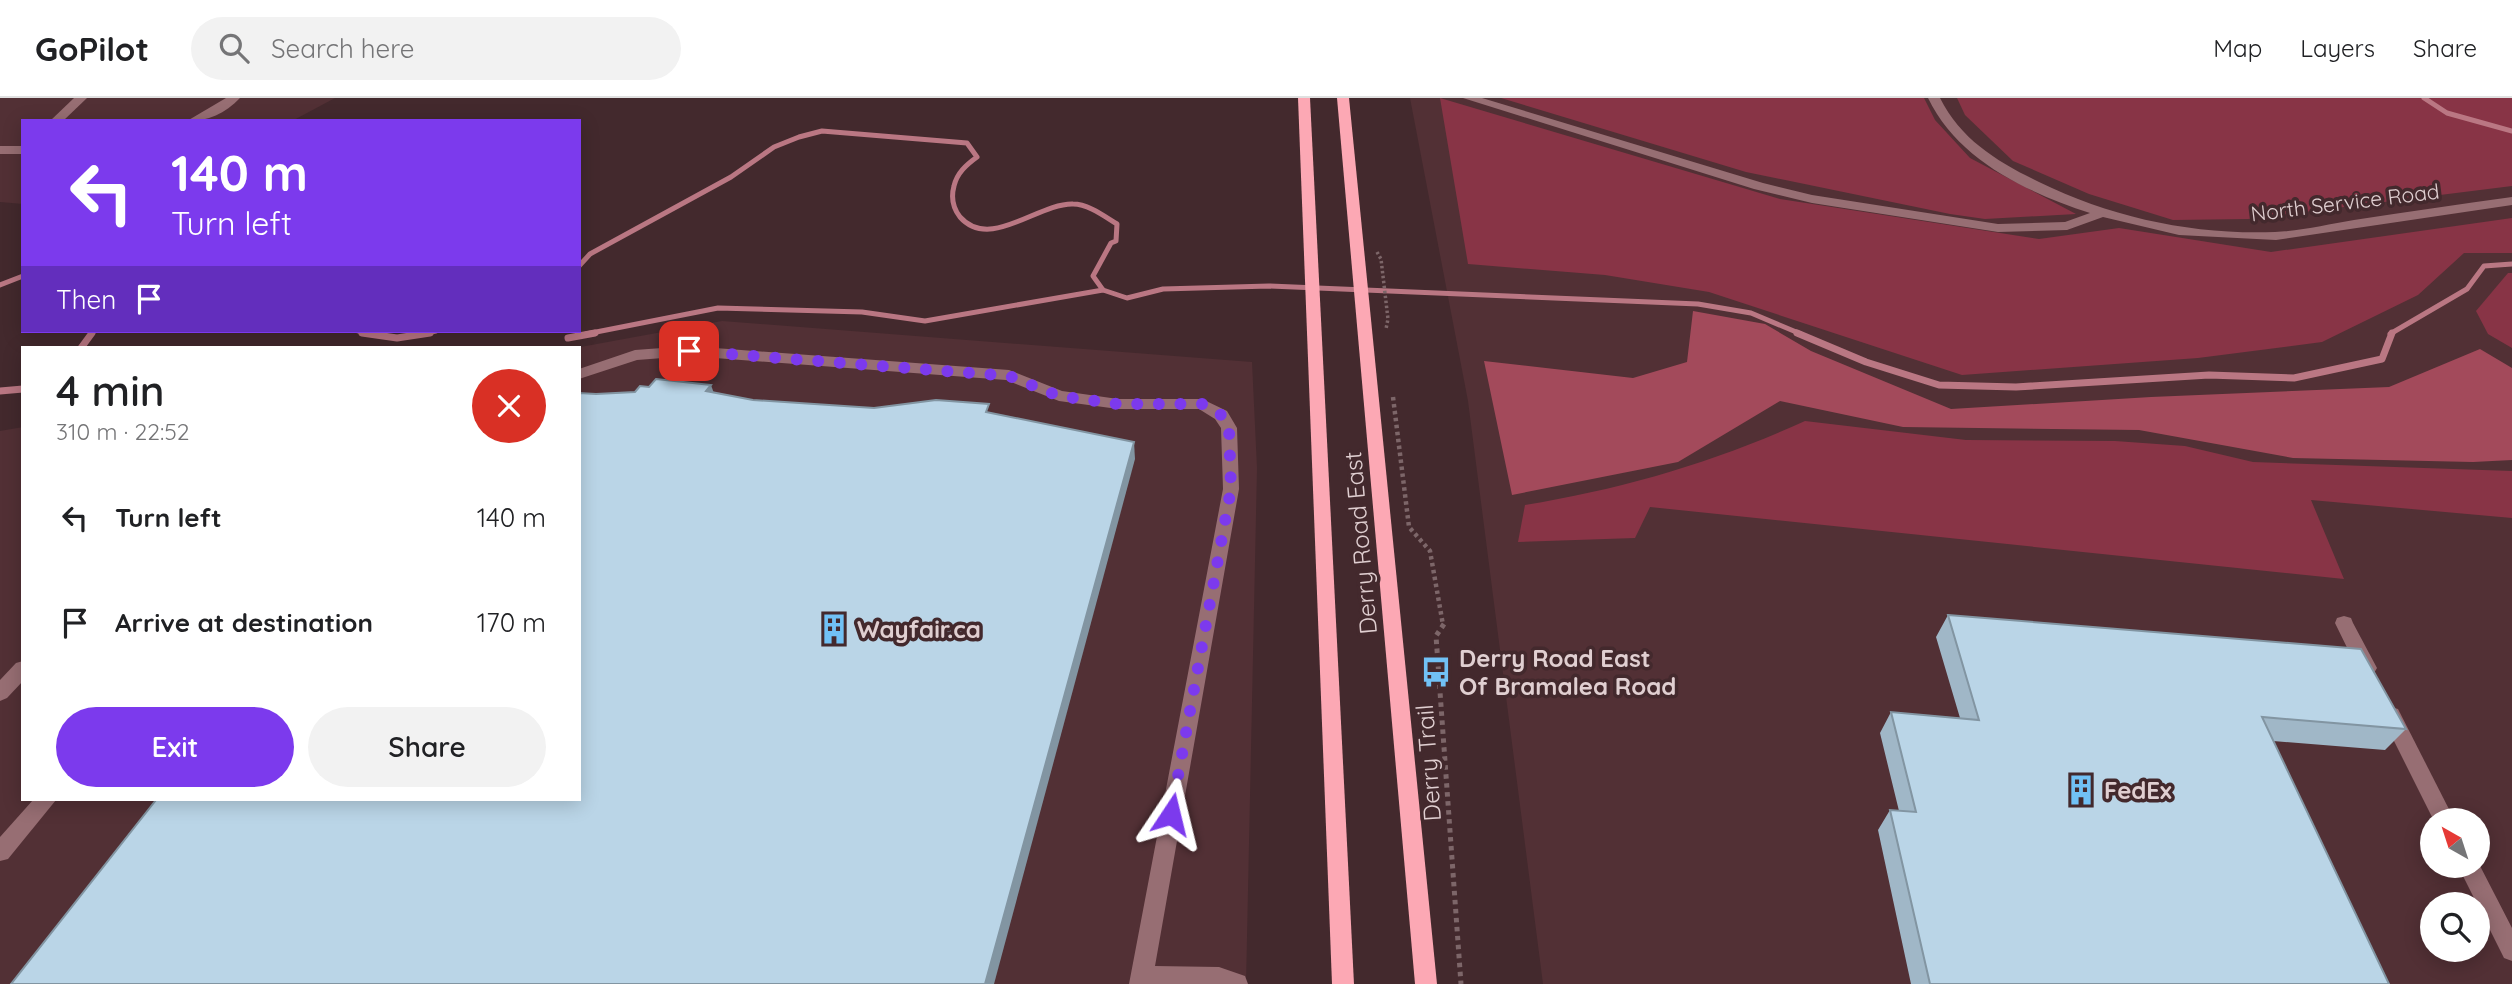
<!DOCTYPE html>
<html lang="en">
<head>
<meta charset="utf-8">
<style>
  :root { --surface:#fff; --page:#f2f2f2; --text:#202124; --muted:#757577; --line:#e0e0e0; --accent:#7c3aed }
  body { margin:0; font-family:Quicksand,sans-serif; background:var(--page); color:var(--text); height:100vh; display:flex; flex-direction:column; font-size:26px; white-space:nowrap }
  * { box-sizing:border-box; margin:0 }
  p { font-size:23px; color:var(--muted) }
  .icon { flex:none; width:38px; height:38px; fill:none; stroke:currentColor; stroke-width:2; stroke-linecap:round; stroke-linejoin:round }
  .map { position:relative; flex:1; overflow:hidden }
  .details { position:absolute; left:21px; top:248px; width:560px; height:455px; display:flex; flex-direction:column; background:var(--surface); border-radius:0px; box-shadow:0 4px 18px #0003 }
  .details>* { flex:none }
  .banner { position:absolute; left:21px; top:21px; width:560px; height:214px; border-radius:0px; box-shadow:0 4px 18px #0003; background:#7c3aed; color:#fff; overflow:hidden }
  .needle { width:46px; rotate:321deg }
  .controls { position:absolute; left:2420px; top:710px; display:grid; gap:14px }
  .controls a { display:grid; place-items:center; width:70px; height:70px; border-radius:50%; background:var(--surface); box-shadow:0 4px 18px #0003; font-size:35px }
  .pin { position:absolute; display:grid; place-items:center; width:60px; height:60px; color:#fff; margin:-30px; border-radius:14px; box-shadow:0 4px 10px #0006 }
  .me { position:absolute; width:77px; margin:-38px; rotate:10deg; stroke-linejoin:round; filter:drop-shadow(0 0 5px #0008) }
  .turn { display:flex; align-items:center; gap:24px; height:147px; padding:0 35px; font-size:32px }
  .turn .icon { width:91px; height:91px; stroke-width:2.5 }
  .turn b { display:block; font-size:49px; line-height:60px }
  .then { display:flex; align-items:center; height:66px; padding:0 35px; background:#0003; gap:14px; font-size:26px }
  .round { display:grid; place-items:center; flex:none; width:74px; height:74px; border-radius:37px; background:var(--page) }
  .summary { display:flex; align-items:center; justify-content:space-between; height:119px; padding:0 35px }
  h1 { font-size:42px; font-weight:600; line-height:52px }
  .primary-button { display:flex; gap:14px; margin-top:auto; padding:14px 35px }
  .primary-button a { flex:1; height:80px; border-radius:42px; background:var(--accent); color:#fff; font-size:28px; font-weight:600; line-height:80px; text-align:center }
  .primary-button a+a { background:var(--page); color:var(--text) }
  ul { padding:0; list-style:none }
  li { display:flex; align-items:center; gap:21px; height:105px; padding:0 35px }
  li div { flex:1 }
  li b { display:block; font-size:26px }
  li em { font-style:normal }
  header { display:flex; align-items:center; gap:42px; box-sizing:border-box; height:98px; padding:0 35px; background:var(--surface); border-bottom:2px solid var(--line) }
  header strong { font-size:33px }
  nav { display:flex; gap:38px; margin-inline-start:auto; font-size:24px }
  .search { width:490px; height:63px; background:var(--page); display:flex; align-items:center; gap:18px; box-sizing:border-box; padding:0 24px; border-radius:38px; color:var(--muted); font-size:26px }
  .map>svg:first-child { display:block }
</style>
</head>
<body>
<header>
<strong>GoPilot</strong>
<div class="search"><svg class="icon" aria-label="search" viewBox="0 0 24 24"><circle cx="10" cy="10" r="6"/><path d="M15 15l6 6"/></svg>Search here</div>
<nav><a>Map</a><a>Layers</a><a>Share</a></nav>
</header>
<div class="map">
<svg width="2512" height="886" viewBox="0 0 2512 886">
  <rect width="100%" height="100%" fill="#43292d"/>
  <!-- built -->
  <g fill="#523035" fill-rule="evenodd">
    <polygon points="0,0 335,0 292,23 23,23 23,106 0,104"/>
    <path d="M1410,0H2512V886H1543L1468,303ZM2432,723H2478V768H2432ZM2432,807H2478V852H2432Z"/>
    <polygon points="722,223 1252,264 1257,370 1246,886 0,886 0,333 23,329 23,702 579,702 579,250 575,250"/>
  </g>
  <!-- green -->
  <g fill="#883446">
    <polygon points="1440,0 1780,101 2039,141 2119,130 2271,154 2512,120 2512,155 2464,155 2418,197 2322,244 2198,260 1962,277 1709,194 1605,177 1468,166"/>
    <polygon points="1501,0 1924,0 1935,22 1970,60 2076,116 1985,121 1950,116 1746,74"/>
    <polygon points="1957,0 2512,0 2512,88 2248,121 2173,122 2089,96 2013,63 1965,17"/>
    <polygon points="2508,175 2512,175 2512,250 2488,236 2476,213"/>
    <path d="M1805,323L1966,342L2115,343L2185,348L2253,364L2512,373V420L2311,402L2344,481L1650,409L1635,440L1518,444L1525,407C1623,391 1715,364 1805,323Z"/>
  </g>
  <!-- forest -->
  <polygon fill="#a34a5b" points="1693,213 1765,226 1811,253 1951,311 2151,299 2389,289 2480,251 2512,270 2512,362 2473,364 2293,360 2139,332 1903,329 1780,303 1678,364 1512,397 1484,263 1633,280 1687,264"/>
  <g fill="none" stroke-linecap="round" stroke-linejoin="round">
    <!-- stream-far1 -->
    <g stroke="#ba7783" stroke-width="5">
      <polyline points="2424,0 2447,15 2512,33"/>
      <path d="M579,168L590,156L731,79L774,49L799,39L822,33L967,45L977,59C966,67 957,75 954,88C951,99 953,110 960,119C990,153 1038,105 1073,106C1088,106 1104,118 1117,126L1116,143L1111,145L1093,178L1103,192L1127,200L1163,191L1269,188L1698,206L1751,215L1801,236"/>
      <polyline points="0,187 23,178"/>
      <polyline points="358,233 367,236"/>
      <polyline points="91,236 93,233"/>
      <polyline points="423,236 436,233"/>
      <polyline points="586,236 718,210 862,214 925,223 1103,192"/>
      <polyline points="2390,236 2467,191 2484,168 2512,166"/>
    </g>
    <!-- stream -->
    <g stroke="#ba7783" stroke-width="7">
      <polyline points="362,235 397,240 430,235"/>
      <polyline points="1797,235 1866,264 1939,287 2016,289 2209,277 2294,280 2382,261 2392,235"/>
      <polyline points="568,240 595,235"/>
      <polyline points="81,250 92,235"/>
      <polyline points="0,293 23,291"/>
    </g>
    <!-- path-far2 -->
    <polyline stroke="#7d6669" stroke-width="3.5" stroke-dasharray="2.5 2.5" stroke-linecap="butt" points="1377,154 1381,161 1388,221 1386,231"/>
    <!-- path-far1 -->
    <polyline stroke="#7d6669" stroke-width="4.5" stroke-dasharray="3.5 3.5" stroke-linecap="butt" points="1393,299 1409,429 1430,453 1443,527"/>
    <!-- path -->
    <polyline stroke="#7d6669" stroke-width="5" stroke-dasharray="4.5 4.5" stroke-linecap="butt" points="1444,526 1436,538 1461,886"/>
    <!-- minor -->
    <g fill="#976e73" fill-rule="evenodd">
      <polygon points="74,0 87,0 63,23 50,23"/>
      <path d="M226,0H240C225,16 208,23 187,23Z"/>
      <path d="M1463,0H1482L1763,85L1812,97L1998,126L2065,124L2090,115C2026,94 1958,62 1928,0H1940C1961,42 1998,64 2039,84C2113,120 2193,137 2275,134C2302,133 2328,126 2354,122C2407,114 2459,106 2512,99V107L2276,142L2179,137L2103,119L2067,132L1998,134L1812,105L1754,91Z"/>
      <rect x="0" y="48" width="23" height="8"/>
      <polygon points="689,248 1009,272 1062,293 1118,301 1202,301 1227,313 1237,330 1239,391 1155,868 1219,869 1245,878 1248,886 1129,886 1223,391 1221,330 1215,321 1199,311 1118,311 1059,303 1006,282 689,258 637,262 579,281 579,271 635,252"/>
      <polygon points="2344,518 2351,520 2353,525 2377,570 2374,575 2360,575 2357,570 2335,525 2337,520"/>
      <polygon points="23,563 23,583 7,600 0,603 0,582 16,565"/>
      <polygon points="2391,609 2398,611 2455,723 2434,723 2381,617 2384,611"/>
      <polygon points="33,702 56,702 8,761 0,763 0,739"/>
      <polygon points="2478,764 2512,830 2512,863 2504,860 2458,768 2478,768"/>
    </g>
    <!-- major -->
    <g fill="#fca8b4" fill-rule="evenodd">
      <polygon points="1298,0 1310,0 1354,886 1332,886"/>
      <polygon points="1337,0 1349,0 1437,886 1415,886"/>
    </g>
  </g>
  <!-- wall -->
  <polygon fill="#a0b7c7" points="1948,517 2406,631 2385,652 2273,643 2389,886 1911,886 1878,732 1890,712 1899,713 1880,635 1891,614 1960,620 1936,539"/>
  <!-- shaded-wall -->
  <g fill="#8295a2">
    <polygon points="711,287 717,304 706,293"/>
    <polygon points="1134,344 1135,361 994,886 985,886"/>
  </g>
  <!-- building -->
  <g fill="#bad5e7" stroke="#8295a2" stroke-width="2">
    <polygon points="656,281 711,287 706,293 753,302 874,310 936,302 989,306 986,314 1134,344 985,886 11,886 156,702 579,702 579,295 596,296 635,294 640,288 649,289"/>
    <polygon points="1948,517 2361,551 2406,631 2262,619 2389,886 1930,886 1890,712 1916,714 1891,614 1979,622"/>
  </g>
  <g fill="none" stroke-linecap="round" stroke-linejoin="round">
    <!-- route -->
    <polyline stroke="#7c3aed" stroke-width="12" stroke-dasharray="0 21.6" points="689,253 1009,278 1059,298 1118,306 1202,306 1221,317 1229,330 1231,391 1171,716"/>
  </g>
  <!-- icons -->
  <defs>
    <g id="building-bare" transform="scale(2.415)"><path d="M-4-6H4V6H1V3H-1V6H-4ZM-2.5-4.3h1.7v1.8h-1.7ZM.8-4.3h1.7v1.8H.8ZM-2.5-1h1.7V.8h-1.7ZM.8-1h1.7V.8H.8Z" fill="#71c1f5" stroke="#43292d" stroke-width="2.5" paint-order="stroke"/></g>
    <g id="bus-bare" transform="scale(2.415)"><path d="M-5-6H5V4H4V6H2V4H-2V6H-4V4H-5ZM-3.5-4V0h7V-4ZM-3.5 1.2v1.5H-2V1.2ZM2 1.2v1.5H3.5V1.2Z" fill="#71c1f5" stroke="#43292d" stroke-width="2.5" paint-order="stroke"/></g>
  </defs>
  <g fill-rule="evenodd">
    <use href="#building-bare" x="834" y="531"/>
    <use href="#bus-bare" x="1436" y="574"/>
    <use href="#building-bare" x="2081" y="692"/>
  </g>
  <g text-anchor="middle" dominant-baseline="central" stroke-width="7" stroke-linejoin="round" paint-order="stroke">
    <!-- far-street labels -->
    <g font-size="21" fill="#e0cfd1" stroke="#43292d">
      <text transform="translate(2345 104) rotate(-7)">North Service Road</text>
    </g>
    <!-- street labels -->
    <g font-size="24" fill="#e0cfd1" stroke="#43292d">
      <text transform="translate(1360 445) rotate(-95)">Derry Road East</text>
      <text transform="translate(1428 665) rotate(-94)">Derry Trail</text>
    </g>
    <!-- poi labels -->
    <g font-size="24" font-weight="bold" fill="#e0cfd1" stroke="#43292d" text-anchor="start">
      <text x="857" y="531">Wayfair.ca</text>
      <text x="1459" y="560">Derry Road East<tspan x="1459" dy="28">Of Bramalea Road</tspan></text>
      <text x="2104" y="692">FedEx</text>
    </g>
  </g>
</svg>
<div class="controls">
<a><svg class="needle" viewBox="-14 -14 28 28"><path d="M0-13l5 13h-10z" fill="#e53935"/><path d="M0 13l5-13h-10z" fill="#757577"/></svg></a>
<a><svg class="icon" aria-label="search" viewBox="0 0 24 24"><circle cx="10" cy="10" r="6"/><path d="M15 15l6 6"/></svg></a>
</div>
<div class="pin" style="left:689px;top:253px;background:#d93025"><svg class="icon" aria-label="arrive" viewBox="0 0 24 24"><path d="M6 21V4h12l-3 4 3 4H6"/></svg></div>
<svg class="me" style="left:1171px;top:716px" viewBox="-20 -20 40 40"><path d="M0-17L14 15 0 8-14 15z" fill="#7c3aed" stroke="#fff" stroke-width="4"/></svg>
<div class="banner">
<div class="turn"><svg class="icon" aria-label="left" viewBox="0 0 24 24"><path d="M17 20v-9H6M10 6l-5 5 5 5"/></svg><div><b>140 m</b>Turn left</div></div>
<div class="then">Then<svg class="icon" aria-label="arrive" viewBox="0 0 24 24"><path d="M6 21V4h12l-3 4 3 4H6"/></svg></div>
</div>
<section class="details">
<div class="summary"><div><h1>4 min</h1><p>310 m · 22:52</p></div><a class="round" style="background:#d93025;color:#fff"><svg class="icon" aria-label="close" viewBox="0 0 24 24"><path d="M6 6l12 12M18 6L6 18"/></svg></a></div>
<ul>
<li><svg class="icon" aria-label="left" viewBox="0 0 24 24"><path d="M17 20v-9H6M10 6l-5 5 5 5"/></svg><div><b>Turn left</b></div><em>140 m</em></li>
<li><svg class="icon" aria-label="arrive" viewBox="0 0 24 24"><path d="M6 21V4h12l-3 4 3 4H6"/></svg><div><b>Arrive at destination</b></div><em>170 m</em></li>
</ul>
<div class="primary-button"><a>Exit</a><a>Share</a></div>
</section>
</div>
</body>
</html>
